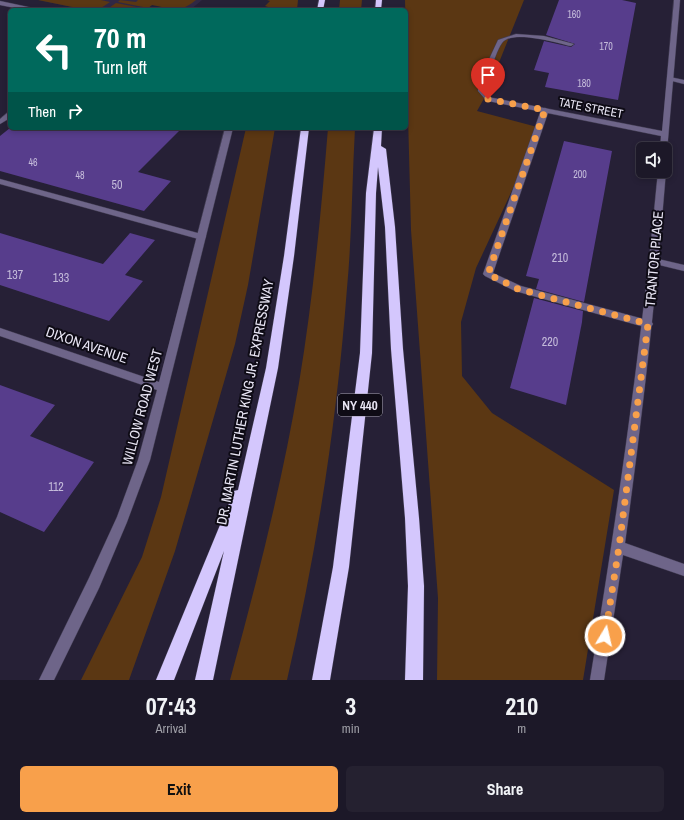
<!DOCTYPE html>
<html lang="en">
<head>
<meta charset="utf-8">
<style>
  :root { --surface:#1c1828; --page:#252130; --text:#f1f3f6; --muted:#a0a0a8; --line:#3a3745; --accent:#f8a04b }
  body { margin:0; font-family:"Archivo Narrow",sans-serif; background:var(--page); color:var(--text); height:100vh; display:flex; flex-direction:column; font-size:15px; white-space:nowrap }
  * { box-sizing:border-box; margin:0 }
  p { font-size:13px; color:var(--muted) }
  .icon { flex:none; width:22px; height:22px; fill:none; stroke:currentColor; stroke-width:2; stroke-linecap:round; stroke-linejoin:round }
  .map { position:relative; height:680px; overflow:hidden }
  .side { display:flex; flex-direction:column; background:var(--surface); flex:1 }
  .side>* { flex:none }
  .guide { position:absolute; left:8px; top:8px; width:400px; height:122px; border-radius:6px; box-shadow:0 2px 6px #0003,0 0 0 1px var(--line); background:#00695c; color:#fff; overflow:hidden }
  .controls { position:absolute; left:636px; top:142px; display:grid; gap:8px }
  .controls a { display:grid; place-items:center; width:36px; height:36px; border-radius:6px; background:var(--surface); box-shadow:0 2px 6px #0003,0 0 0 1px var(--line); font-size:20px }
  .pin { position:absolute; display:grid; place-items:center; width:34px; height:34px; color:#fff; margin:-41px -17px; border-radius:50% 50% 50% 0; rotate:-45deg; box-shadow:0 0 4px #0007 }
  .pin .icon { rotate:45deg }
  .me { position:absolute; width:44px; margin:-22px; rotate:9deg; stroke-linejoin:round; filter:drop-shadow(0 0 3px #0008) }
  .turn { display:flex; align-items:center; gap:14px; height:84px; padding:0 20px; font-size:18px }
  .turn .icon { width:52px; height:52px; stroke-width:2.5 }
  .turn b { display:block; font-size:28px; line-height:34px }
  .then { display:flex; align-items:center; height:38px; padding:0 20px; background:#0003; gap:8px; font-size:15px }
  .eta { display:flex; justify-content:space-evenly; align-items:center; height:68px; text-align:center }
  .eta b { font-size:24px; font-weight:700; line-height:28px }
  .primary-button { display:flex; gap:8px; margin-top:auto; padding:8px 20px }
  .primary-button a { flex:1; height:46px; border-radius:6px; background:var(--accent); color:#111; font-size:16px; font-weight:700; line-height:46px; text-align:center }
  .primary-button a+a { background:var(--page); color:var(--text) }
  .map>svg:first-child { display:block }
</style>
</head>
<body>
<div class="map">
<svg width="684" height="680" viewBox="0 0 684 680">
  <rect width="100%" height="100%" fill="#262036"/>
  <!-- built -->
  <polygon fill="#302844" points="38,0 202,0 190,10 152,5 145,10 87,10"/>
  <!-- green -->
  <g fill="#5b3713">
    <polygon points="38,0 101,0 110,2 98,10 87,10"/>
    <path d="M120,0L136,2L138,0H196C178,14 174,9 152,5L148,8L118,2Z"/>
    <polygon points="267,0 298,0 297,10 265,10 268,7 265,6 270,1"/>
    <polygon points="340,0 362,0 361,10 339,10"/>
    <polygon points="405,0 524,0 486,95 477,111 541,128 476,268 461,322 462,376 492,413 614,490 583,680 437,680 438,598 411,230"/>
    <polygon points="116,3 147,9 106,10"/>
    <polygon points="246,128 275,128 248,285 235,344 175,551 129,680 81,680 142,557 161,497"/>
    <path d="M328,128H355C352,181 352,235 347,288C337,420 317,551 287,680H230C257,582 282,483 299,383C313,299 321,213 328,128Z"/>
  </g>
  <!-- building -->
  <g fill="#573d8c">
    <polygon points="559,0 622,0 636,3 618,100 545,87 549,73 534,70 544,41 571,47 575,44 546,35"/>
    <polygon points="10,128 182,128 138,172 171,181 144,211 0,171 0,136"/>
    <polygon points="564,141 612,151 584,302 536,289 539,279 526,276"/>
    <polygon points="0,233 103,264 130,233 155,240 125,275 143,281 109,321 0,285"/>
    <polygon points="534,298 583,311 582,322 566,405 510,388"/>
    <polygon points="0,385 55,405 30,436 94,462 44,532 0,512"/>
  </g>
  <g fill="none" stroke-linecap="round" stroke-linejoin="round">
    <!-- lane casing -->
    <g stroke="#413c51" stroke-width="1">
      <g id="lane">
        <path d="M516,34L544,36L574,44L571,46C557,43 512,29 502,43C497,50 494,61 491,69C484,84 481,86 491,99L486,100L478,91V83L498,40Z"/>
        <polygon points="670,77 684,80 684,84 668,80 668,78"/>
        <polygon points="545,108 549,110 493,273 521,286 651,321 653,324 651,327 648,328 515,291 485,276 483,274 541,110"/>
        <polygon points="7,113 10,113 10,118 0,124 0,119"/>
        <polygon points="0,179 205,235 206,237 202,240 0,184"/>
        <polygon points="654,258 684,265 684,271 651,263 650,261"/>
      </g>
    </g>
    <!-- street casing -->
    <g stroke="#413c51" stroke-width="1">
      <g id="street">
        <polygon points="674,0 680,0 667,151 660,149 661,136 488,101 485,99 488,97 662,131"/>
        <polygon points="0,1 33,8 36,10 25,10 0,5"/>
        <polygon points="225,128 233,128 150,460 127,522 99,588 54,680 39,680 89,578 117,517 138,460 157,390 0,336 0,328 159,382"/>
        <path d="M665,170L666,171C656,295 642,419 625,543L684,564V576L623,555L604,680H590C618,511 642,342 658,171H665Z"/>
      </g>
    </g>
    <!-- highway casing -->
    <g stroke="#413c51" stroke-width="1">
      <g id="highway">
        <polygon points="319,0 325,0 323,10 317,10"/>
        <polygon points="376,0 382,0 381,10 375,10"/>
        <polygon points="301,128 309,128 294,256 278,368 213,680 195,680 224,551 174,680 156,680 232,496 234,491 238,490 266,368 284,256"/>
        <polygon points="374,128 382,128 381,146 386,149 395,227 403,349 419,518 424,586 423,680 405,680 408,586 405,518 391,349 385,227 378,167 376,193 372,353 349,567 330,680 312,680 333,567 360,353 366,193"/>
      </g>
    </g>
    <!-- lane -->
    <use href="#lane" fill="#6e6589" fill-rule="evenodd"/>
    <!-- street -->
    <use href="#street" fill="#6e6589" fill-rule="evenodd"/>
    <!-- highway -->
    <use href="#highway" fill="#d4c7fd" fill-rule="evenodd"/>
  </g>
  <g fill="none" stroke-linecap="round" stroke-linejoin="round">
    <!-- route -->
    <polyline stroke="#f8a04b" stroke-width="7" stroke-dasharray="0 12.6" points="488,99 545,110 488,274 518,289 648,324 619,547 605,636"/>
  </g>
  <g text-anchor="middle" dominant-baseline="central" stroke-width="4" stroke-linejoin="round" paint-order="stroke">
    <!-- far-number labels -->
    <g font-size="10" fill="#c4bbda">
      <text x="574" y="14">160</text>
      <text x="606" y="46">170</text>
      <text x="584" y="83">180</text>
      <text x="33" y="162">46</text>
      <text x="580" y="174">200</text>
      <text x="80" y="175">48</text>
    </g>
    <!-- far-street labels -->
    <g font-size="12" fill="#e8e5f4" stroke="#0e0b15">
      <text transform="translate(591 108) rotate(11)">TATE STREET</text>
    </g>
    <!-- number labels -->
    <g font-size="12" fill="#c4bbda">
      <text x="117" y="185">50</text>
      <text x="560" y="258">210</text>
      <text x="15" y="275">137</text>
      <text x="61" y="278">133</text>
      <text x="550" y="342">220</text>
      <text x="56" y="487">112</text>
    </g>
    <!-- shield labels -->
    <rect fill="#0e0b15" stroke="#a7a4b1" stroke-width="1" x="338" y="394" width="44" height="22" rx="3"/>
    <g font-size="13" font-weight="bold" fill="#e8e5f4">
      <text x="360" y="405">NY 440</text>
    </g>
    <!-- street labels -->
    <g font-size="14" fill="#e8e5f4" stroke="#0e0b15">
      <text transform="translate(654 259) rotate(-85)">TRANTOR PLACE</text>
      <text transform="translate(87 345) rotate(19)">DIXON AVENUE</text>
      <text transform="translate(245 402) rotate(-79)">DR. MARTIN LUTHER KING JR. EXPRESSWAY</text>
      <text transform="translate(142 407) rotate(-75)">WILLOW ROAD WEST</text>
    </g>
  </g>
</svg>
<div class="controls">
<a><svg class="icon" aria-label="sound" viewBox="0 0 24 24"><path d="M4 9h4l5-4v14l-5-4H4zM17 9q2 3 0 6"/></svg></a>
</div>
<div class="pin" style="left:488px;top:99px;background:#d93025"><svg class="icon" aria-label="arrive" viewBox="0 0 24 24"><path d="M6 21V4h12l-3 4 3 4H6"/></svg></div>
<svg class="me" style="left:605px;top:636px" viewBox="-20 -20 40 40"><circle r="17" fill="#f8a04b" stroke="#fff" stroke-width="3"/><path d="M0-11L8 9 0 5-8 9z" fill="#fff"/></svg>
<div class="guide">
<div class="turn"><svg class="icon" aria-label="left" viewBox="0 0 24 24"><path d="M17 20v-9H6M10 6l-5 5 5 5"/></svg><div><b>70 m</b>Turn left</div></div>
<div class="then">Then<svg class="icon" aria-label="right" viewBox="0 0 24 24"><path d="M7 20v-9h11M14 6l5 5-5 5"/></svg></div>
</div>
</div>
<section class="side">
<div class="eta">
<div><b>07:43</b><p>Arrival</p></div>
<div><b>3</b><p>min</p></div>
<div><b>210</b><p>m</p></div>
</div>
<div class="primary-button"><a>Exit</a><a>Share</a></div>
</section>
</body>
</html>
